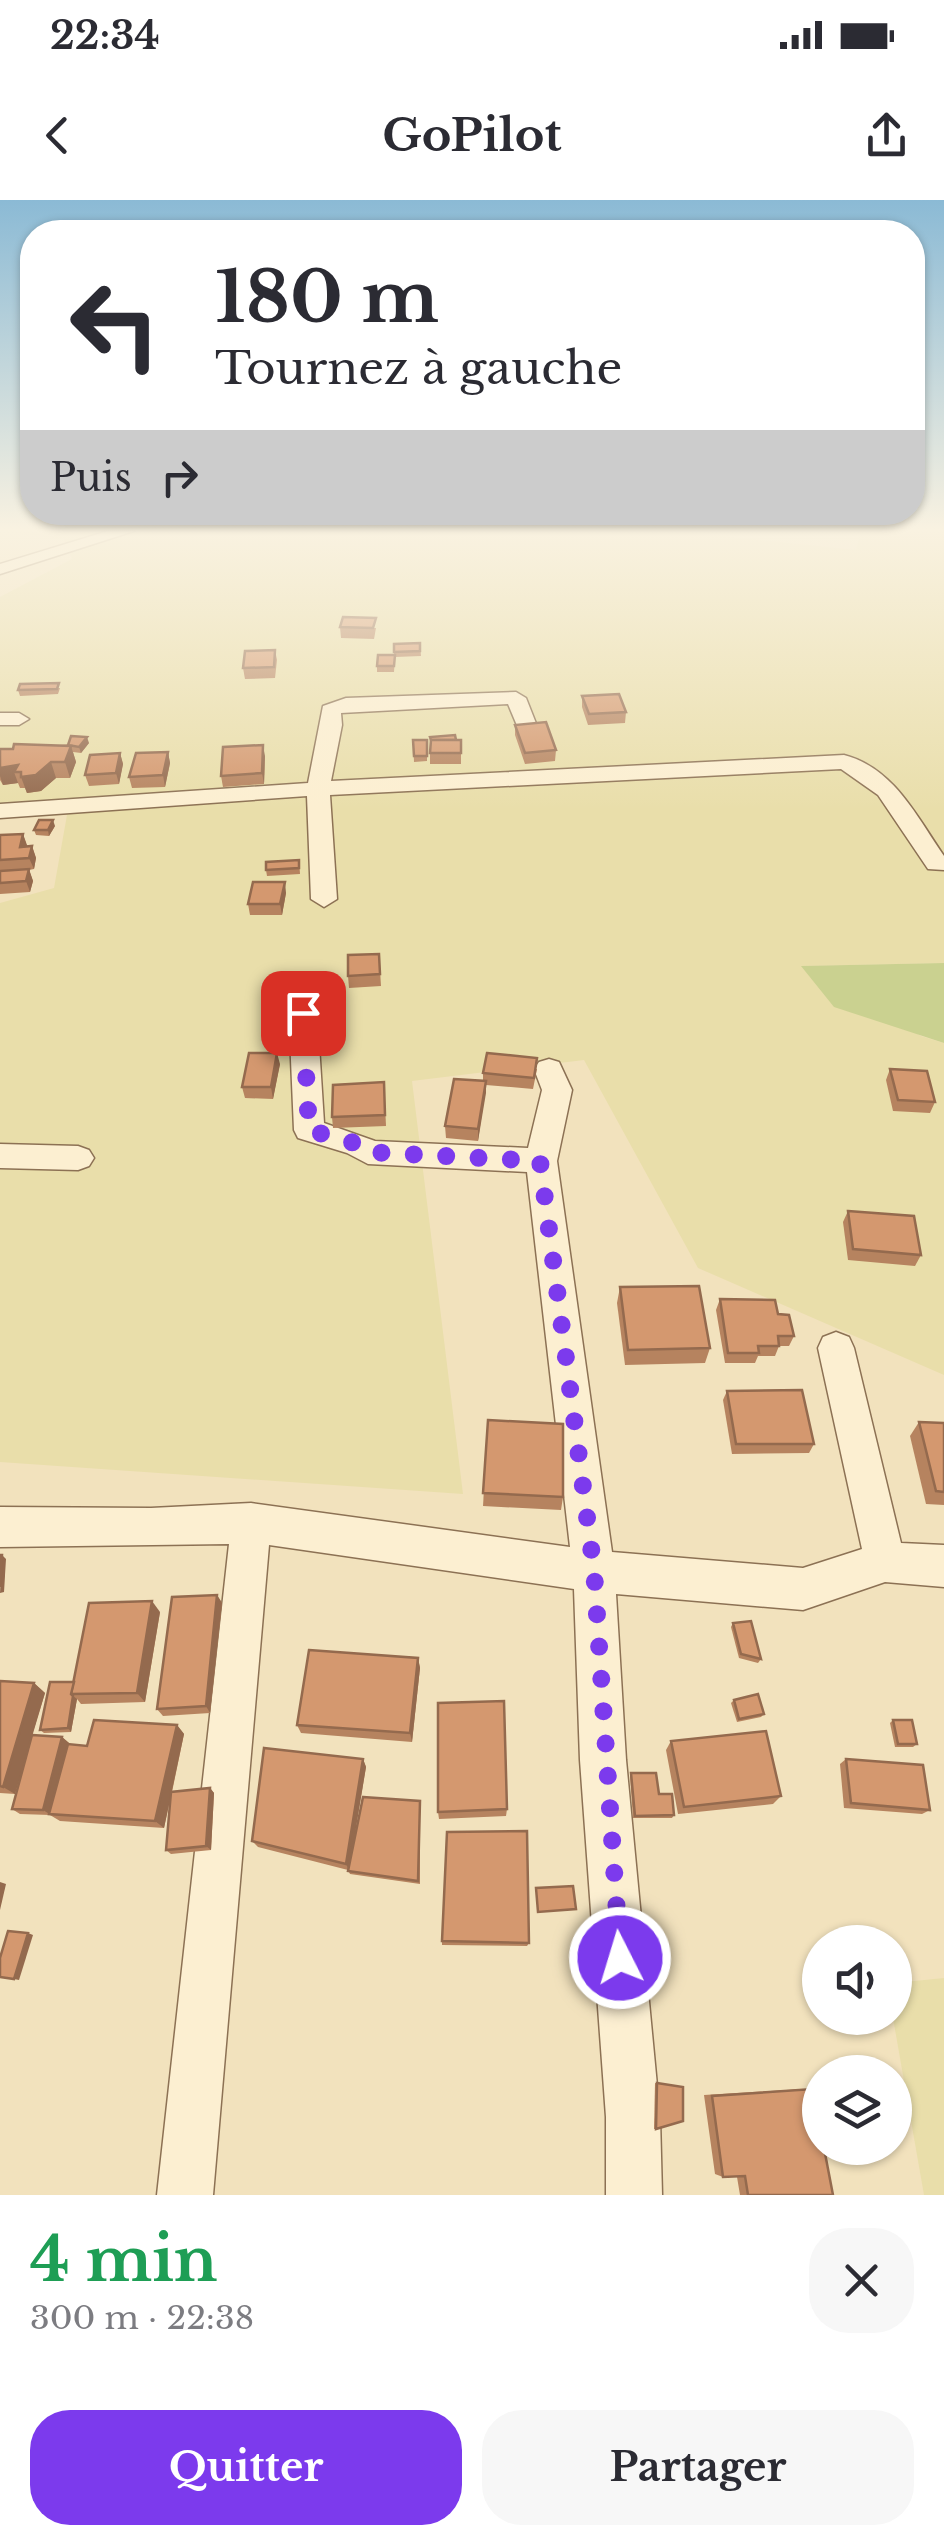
<!DOCTYPE html>
<html lang="fr">
<head>
<meta charset="utf-8">
<style>
  :root { --surface:#fff; --page:#f7f7f7; --text:#2b2b33; --muted:#7c7c81; --accent:#7c3aed }
  body { margin:0; font-family:"Libre Baskerville",serif; background:var(--page); color:var(--text); height:100vh; display:flex; flex-direction:column; font-size:38px; white-space:nowrap }
  * { box-sizing:border-box; margin:0 }
  p { font-size:32px; color:var(--muted) }
  .icon { flex:none; width:55px; height:55px; fill:none; stroke:currentColor; stroke-width:2; stroke-linecap:round; stroke-linejoin:round }
  .map { position:relative; height:1995px; overflow:hidden }
  .panel { display:flex; flex-direction:column; background:var(--surface); flex:1 }
  .panel>* { flex:none }
  .hud { position:absolute; left:20px; top:20px; width:905px; height:305px; border-radius:40px; box-shadow:0 2px 8px #0004; background:#fff; color:var(--text); overflow:hidden }
  .buttons { position:absolute; left:802px; top:1725px; display:grid; gap:20px }
  .buttons a { display:grid; place-items:center; width:110px; height:110px; border-radius:50%; background:var(--surface); box-shadow:0 2px 8px #0004; font-size:50px }
  .pin { position:absolute; display:grid; place-items:center; width:85px; height:85px; color:#fff; margin:-42px; border-radius:20px; box-shadow:0 5px 15px #0006 }
  .me { position:absolute; width:110px; margin:-55px; rotate:355deg; stroke-linejoin:round; filter:drop-shadow(0 0 8px #0008) }
  .turn { display:flex; align-items:center; gap:35px; height:210px; padding:0 30px; font-size:45px }
  .turn .icon { width:130px; height:130px; stroke-width:2.5 }
  .turn b { display:block; font-size:70px; line-height:85px }
  .then { display:flex; align-items:center; height:95px; padding:0 30px; background:#0003; gap:20px; font-size:38px }
  .round { display:grid; place-items:center; flex:none; width:105px; height:105px; border-radius:40px; background:var(--page) }
  .summary { display:flex; align-items:center; justify-content:space-between; height:170px; padding:0 30px }
  h1 { font-size:60px; font-weight:700; line-height:75px; color:#1e9e55 }
  .button { display:flex; gap:20px; margin-top:auto; padding:20px 30px }
  .button a { flex:1; height:115px; border-radius:40px; background:var(--accent); color:#fff; font-size:40px; font-weight:700; line-height:115px; text-align:center }
  .button a+a { background:var(--page); color:var(--text) }
  .status { display:flex; justify-content:space-between; align-items:center; height:70px; padding:0 50px; background:var(--surface); direction:ltr }
  .status svg { height:28px; fill:currentColor }
  header { display:flex; justify-content:space-between; align-items:center; height:130px; padding:0 30px; background:var(--surface); font-size:45px; font-weight:700 }
  .map>svg:first-child { display:block }
</style>
</head>
<body>
<div class="status"><b>22:34</b><svg viewBox="0 0 49 12"><path d="M0 12V9h3v3zM5 12V6h3v6zM10 12V3h3v9zM15 12V0h3v12zM26 1h20v11H26zM47 4h2v5h-2z"/></svg></div>
<header><svg class="icon" aria-label="back" viewBox="0 0 24 24"><path d="M15 5l-7 7 7 7"/></svg>GoPilot<svg class="icon" aria-label="share" viewBox="0 0 24 24"><path d="M12 15V3M7 8l5-5 5 5M5 13v7h14v-7"/></svg></header>
<div class="map">
<svg width="944" height="1995" viewBox="0 0 944 1995">
  <rect width="100%" height="100%" fill="#f2e2bd"/>
  <!-- farmland -->
  <g fill="#e9deaa">
    <polygon points="671,331 856,350 861,331 944,331 944,763 803,766 921,836 944,843 944,1175 698,1068 584,860 412,881 463,1294 0,1262 0,703 54,688 67,615 0,617 0,397 72,359 64,339 0,331"/>
    <polygon points="944,1778 944,1995 924,1995 893,1818 895,1783"/>
  </g>
  <!-- green -->
  <polygon fill="#cad190" points="944,763 944,843 834,807 801,766"/>
  <g fill="none" stroke-linecap="round" stroke-linejoin="round">
    <!-- minor casing -->
    <g stroke="#8c7154" stroke-width="3">
      <g id="minor">
        <polygon points="108,331 134,331 0,374 0,364"/>
        <path d="M516,492L526,498L539,531L535,535H521L508,504L341,513L342,525L331,581L844,555C894,568 917,617 944,656V670L928,669L878,595L841,569L330,595L337,699L324,707L311,699L307,596L0,618V604L308,583L323,506L346,498Z"/>
        <polygon points="0,513 19,513 29,519 19,525 0,525"/>
        <polygon points="303,804 313,806 317,813 324,923 375,941 528,948 542,890 534,869 539,862 549,859 559,862 572,890 557,961 612,1352 803,1368 862,1349 818,1148 823,1137 836,1132 849,1137 854,1148 901,1343 944,1345 944,1387 885,1382 803,1410 616,1394 626,1560 660,1917 662,1995 606,1995 606,1917 580,1560 574,1389 269,1345 213,1995 157,1995 229,1344 0,1347 0,1307 151,1308 251,1303 570,1347 527,972 368,964 347,953 298,938 294,930 289,813 293,806"/>
        <polygon points="0,944 78,946 89,950 94,958 89,966 78,970 0,968"/>
      </g>
    </g>
    <!-- minor -->
    <use href="#minor" fill="#fcefd1" fill-rule="evenodd"/>
  </g>
  <!-- wall -->
  <g fill="#b6835f">
    <polygon points="340,427 376,428 374,439 341,438"/>
    <polygon points="420,443 421,456 395,457 394,472 377,472 377,466 394,455 394,444"/>
    <polygon points="275,450 277,460 275,478 245,479 243,468"/>
    <polygon points="60,488 58,494 20,496 18,490"/>
    <polygon points="582,496 626,512 625,523 588,525 582,507"/>
    <polygon points="515,525 556,550 555,561 525,564 515,535"/>
    <polygon points="430,537 461,540 461,564 430,564"/>
    <polygon points="413,540 427,540 427,561 414,562"/>
    <polygon points="89,543 81,553 73,552 76,562 70,578 56,578 41,591 27,593 25,588 20,588 18,583 3,585 0,580 0,549"/>
    <polygon points="168,552 170,563 165,587 132,588 129,577"/>
    <polygon points="120,553 123,564 119,584 89,586 85,575"/>
    <polygon points="265,556 264,584 223,587 221,576"/>
    <polygon points="55,626 49,636 36,635 34,630"/>
    <polygon points="23,634 27,647 32,646 36,658 34,669 29,670 33,681 30,692 0,694 0,635"/>
    <polygon points="299,660 300,674 267,676 266,670"/>
    <polygon points="286,693 282,715 250,715 248,704"/>
    <polygon points="379,754 381,786 349,788 348,776"/>
    <polygon points="280,864 273,899 245,898 242,887"/>
    <polygon points="537,869 533,889 486,885 478,941 446,938 445,926 483,881 483,873"/>
    <polygon points="890,869 935,902 930,913 893,911 886,880"/>
    <polygon points="384,882 386,926 333,928 332,917"/>
    <polygon points="848,1011 921,1055 915,1066 848,1060 843,1022"/>
    <polygon points="620,1087 710,1148 705,1163 625,1165 617,1103"/>
    <polygon points="720,1099 794,1136 789,1146 779,1146 775,1156 758,1156 755,1163 725,1163 716,1110"/>
    <polygon points="727,1191 814,1244 809,1253 732,1254 723,1200"/>
    <polygon points="488,1220 563,1297 561,1310 483,1306"/>
    <polygon points="919,1222 944,1223 944,1305 926,1304 910,1236"/>
    <polygon points="217,1395 222,1403 210,1513 163,1516 157,1509"/>
    <polygon points="160,1412 145,1502 81,1504 77,1499 71,1532 44,1533 40,1530 74,1481"/>
    <polygon points="733,1423 761,1459 758,1463 739,1458 731,1427"/>
    <polygon points="418,1458 420,1468 412,1542 301,1533 297,1525"/>
    <polygon points="0,1481 34,1483 45,1493 32,1535 62,1537 69,1543 69,1544 87,1546 177,1525 184,1534 172,1592 210,1588 214,1593 211,1650 171,1654 166,1650 170,1600 164,1628 60,1621 50,1615 20,1614 12,1609 31,1539 15,1594 0,1593"/>
    <polygon points="734,1500 764,1514 761,1517 737,1522 731,1503"/>
    <polygon points="893,1520 917,1544 913,1547 895,1547 890,1523"/>
    <polygon points="671,1541 781,1596 773,1604 678,1614 666,1550"/>
    <polygon points="363,1559 366,1567 353,1644 420,1601 420,1684 350,1674 348,1670 258,1647 252,1641"/>
    <polygon points="846,1559 930,1610 922,1614 844,1608 840,1564"/>
    <polygon points="631,1573 659,1594 674,1615 672,1618 633,1618 630,1576"/>
    <polygon points="507,1609 506,1616 439,1619 438,1612"/>
    <polygon points="442,1741 529,1743 527,1746 442,1745"/>
    <polygon points="655,1883 683,1887 656,1929 654,1929"/>
    <polygon points="803,1889 813,1889 833,1995 740,1995 737,1977 723,1977 715,1974 704,1895"/>
  </g>
  <!-- shaded-wall -->
  <g fill="#946a4e">
    <polygon points="87,537 89,543 81,553 79,547"/>
    <polygon points="263,545 265,556 264,584 262,573"/>
    <polygon points="71,546 76,562 70,578 65,562"/>
    <polygon points="168,552 170,563 165,587 163,575"/>
    <polygon points="120,553 123,564 119,584 116,573"/>
    <polygon points="51,562 56,578 41,591 27,593 21,577"/>
    <polygon points="18,565 14,572 18,583 3,585 0,576 0,568"/>
    <polygon points="53,620 55,626 49,636 48,630"/>
    <polygon points="23,634 27,645 24,658 20,647"/>
    <polygon points="32,646 36,658 34,669 29,658"/>
    <polygon points="29,669 33,681 30,692 26,681"/>
    <polygon points="285,682 286,693 282,715 280,704"/>
    <polygon points="277,853 280,864 273,899 271,887"/>
    <polygon points="486,881 486,893 478,941 478,929"/>
    <polygon points="2,1355 6,1359 4,1392 0,1393"/>
    <polygon points="217,1395 222,1403 210,1513 206,1506"/>
    <polygon points="152,1401 160,1412 145,1502 137,1493"/>
    <polygon points="418,1458 420,1468 412,1542 410,1533"/>
    <polygon points="34,1483 45,1493 15,1594 3,1587"/>
    <polygon points="73,1496 77,1499 71,1532 68,1528"/>
    <polygon points="177,1525 184,1534 164,1628 155,1621"/>
    <polygon points="62,1537 69,1543 51,1615 43,1610"/>
    <polygon points="363,1559 366,1567 349,1670 346,1664"/>
    <polygon points="210,1588 214,1593 211,1650 206,1646"/>
    <polygon points="0,1682 6,1684 0,1710"/>
    <polygon points="28,1733 33,1735 19,1780 14,1779"/>
  </g>
  <!-- building -->
  <g fill="#d4986f" stroke="#946a4e" stroke-width="2.5">
    <polygon points="343,417 376,418 373,428 340,427"/>
    <polygon points="420,443 420,451 394,452 394,444"/>
    <polygon points="275,450 274,467 243,468 245,451"/>
    <polygon points="378,455 395,455 394,466 377,466"/>
    <polygon points="59,483 57,489 18,490 20,484"/>
    <polygon points="619,494 626,512 589,514 582,496"/>
    <polygon points="546,522 556,550 525,553 515,525"/>
    <polygon points="455,535 456,540 431,540 430,537"/>
    <polygon points="71,536 87,537 79,547 68,545"/>
    <polygon points="413,540 427,540 427,556 414,556"/>
    <polygon points="431,540 461,540 461,553 430,553"/>
    <polygon points="14,544 71,546 65,562 51,562 36,575 21,577 21,572 14,572 18,565 0,568 0,549 13,549"/>
    <polygon points="263,545 262,573 221,576 223,547"/>
    <polygon points="168,552 163,575 129,577 136,553"/>
    <polygon points="120,553 116,573 85,575 90,555"/>
    <polygon points="39,620 53,620 48,630 34,630"/>
    <polygon points="23,634 20,647 32,646 29,658 0,660 0,635"/>
    <polygon points="299,660 299,668 266,670 266,662"/>
    <polygon points="29,669 26,681 0,683 0,671"/>
    <polygon points="253,682 285,682 280,704 248,704"/>
    <polygon points="379,754 380,774 348,776 348,755"/>
    <polygon points="249,853 277,853 271,887 242,887"/>
    <polygon points="487,853 537,858 534,878 483,873"/>
    <polygon points="890,869 927,871 935,902 898,900"/>
    <polygon points="454,879 486,881 478,929 445,926"/>
    <polygon points="384,882 385,915 332,917 333,885"/>
    <polygon points="848,1011 914,1016 921,1055 853,1049"/>
    <polygon points="699,1086 710,1148 628,1150 620,1087"/>
    <polygon points="720,1099 775,1100 778,1114 789,1115 794,1136 778,1136 779,1146 758,1146 759,1153 728,1153"/>
    <polygon points="802,1190 814,1244 736,1244 727,1191"/>
    <polygon points="488,1220 563,1224 563,1297 483,1293"/>
    <polygon points="919,1222 944,1223 944,1292 936,1291"/>
    <polygon points="0,1355 2,1355 0,1387"/>
    <polygon points="217,1395 206,1506 157,1509 172,1397"/>
    <polygon points="152,1401 137,1493 71,1494 89,1403"/>
    <polygon points="751,1421 761,1459 741,1454 733,1423"/>
    <polygon points="309,1450 418,1458 410,1533 297,1525"/>
    <polygon points="0,1481 34,1483 3,1587 0,1586"/>
    <polygon points="50,1482 74,1482 71,1494 73,1496 68,1528 40,1530"/>
    <polygon points="758,1494 764,1514 739,1519 734,1500"/>
    <polygon points="504,1501 507,1609 438,1612 438,1503"/>
    <polygon points="94,1520 177,1525 155,1621 49,1614 68,1544 87,1546"/>
    <polygon points="893,1520 912,1520 917,1544 898,1544"/>
    <polygon points="766,1531 781,1596 684,1607 671,1541"/>
    <polygon points="32,1535 62,1537 43,1610 12,1609"/>
    <polygon points="264,1548 363,1559 346,1664 252,1641"/>
    <polygon points="846,1559 923,1565 930,1610 851,1603"/>
    <polygon points="631,1573 656,1573 659,1594 672,1594 674,1615 635,1616"/>
    <polygon points="210,1588 206,1646 166,1650 171,1592"/>
    <polygon points="363,1597 420,1601 418,1681 348,1671"/>
    <polygon points="527,1631 529,1743 442,1741 447,1632"/>
    <polygon points="573,1686 576,1709 538,1712 536,1688"/>
    <polygon points="8,1731 28,1733 14,1779 0,1777 0,1758"/>
    <polygon points="657,1883 683,1887 683,1921 656,1929"/>
    <polygon points="813,1889 820,1926 820,1948 824,1948 833,1995 748,1995 745,1976 723,1977 712,1896"/>
  </g>
  <!-- sky -->
  <linearGradient id="sky" x2="0" y2="1"><stop stop-color="#8bbad5"/><stop offset="0.54" stop-color="#f9f2e1"/><stop offset="1" stop-color="#f9f2e1" stop-opacity="0"/></linearGradient>
  <rect width="944" height="610" fill="url(#sky)"/>
  <g fill="none" stroke-linecap="round" stroke-linejoin="round">
    <!-- route -->
    <polyline stroke="#7c3aed" stroke-width="18" stroke-dasharray="0 32.4" points="303,813 309,930 358,944 368,952 540,961 594,1370 620,1758"/>
  </g>
</svg>
<div class="buttons">
<a><svg class="icon" aria-label="sound" viewBox="0 0 24 24"><path d="M4 9h4l5-4v14l-5-4H4zM17 9q2 3 0 6"/></svg></a>
<a><svg class="icon" aria-label="layers" viewBox="0 0 24 24"><path d="M12 4l9 5-9 5-9-5zM3 14l9 5 9-5"/></svg></a>
</div>
<div class="pin" style="left:303px;top:813px;background:#d93025"><svg class="icon" aria-label="arrive" viewBox="0 0 24 24"><path d="M6 21V4h12l-3 4 3 4H6"/></svg></div>
<svg class="me" style="left:620px;top:1758px" viewBox="-20 -20 40 40"><circle r="17" fill="#7c3aed" stroke="#fff" stroke-width="3"/><path d="M0-11L8 9 0 5-8 9z" fill="#fff"/></svg>
<div class="hud">
<div class="turn"><svg class="icon" aria-label="left" viewBox="0 0 24 24"><path d="M17 20v-9H6M10 6l-5 5 5 5"/></svg><div><b>180 m</b>Tournez à gauche</div></div>
<div class="then">Puis<svg class="icon" aria-label="right" viewBox="0 0 24 24"><path d="M7 20v-9h11M14 6l5 5-5 5"/></svg></div>
</div>
</div>
<section class="panel">
<div class="summary"><div><h1>4 min</h1><p>300 m · 22:38</p></div><a class="round"><svg class="icon" aria-label="close" viewBox="0 0 24 24"><path d="M6 6l12 12M18 6L6 18"/></svg></a></div>
<div class="button"><a>Quitter</a><a>Partager</a></div>
</section>
</body>
</html>
